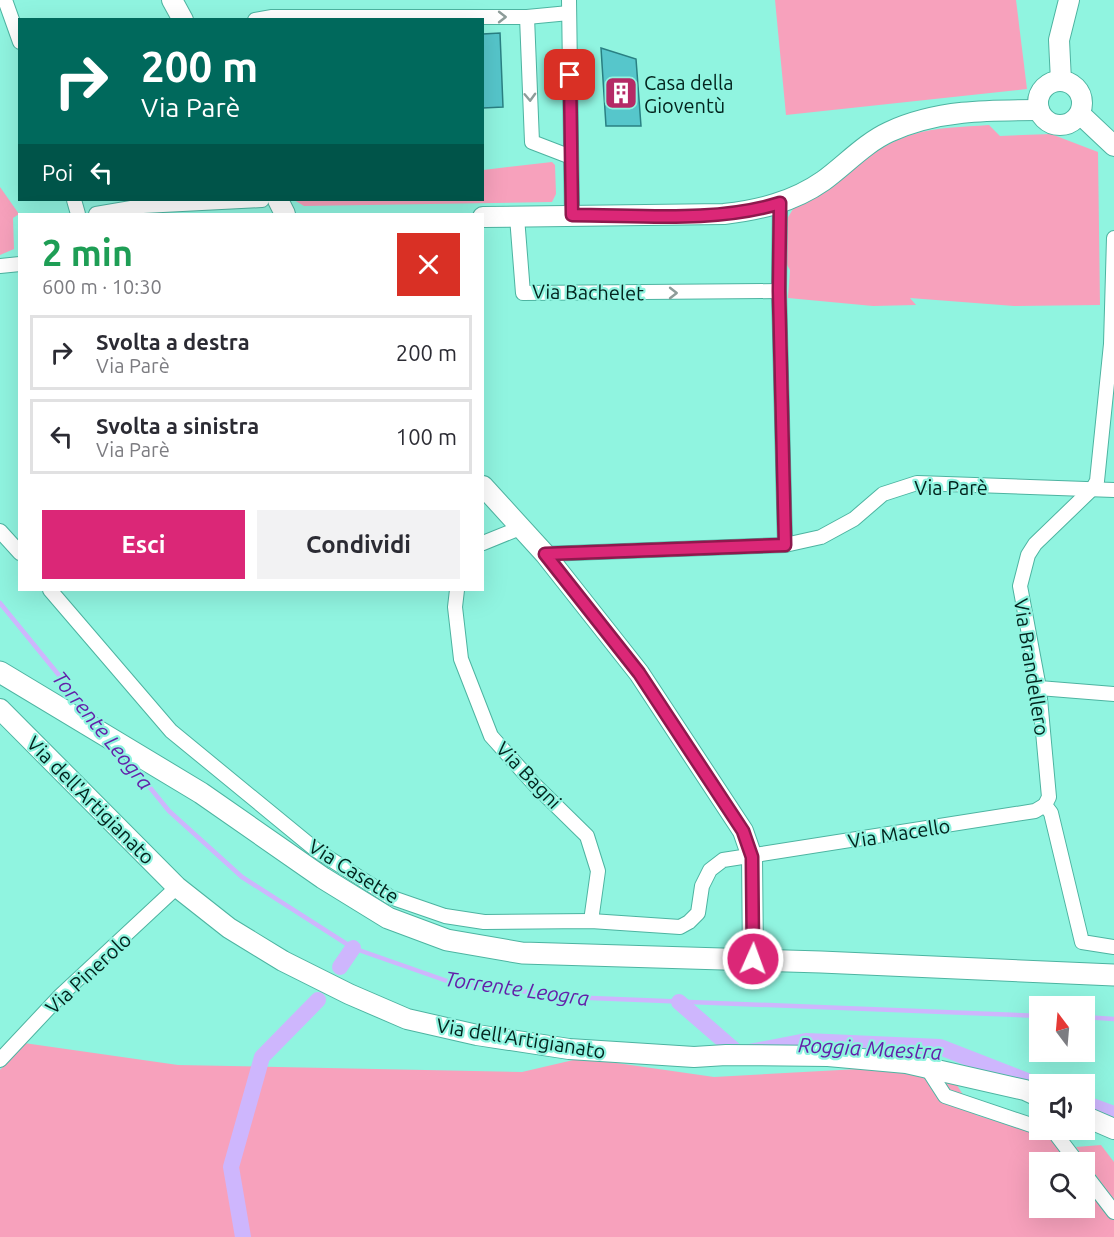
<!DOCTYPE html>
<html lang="it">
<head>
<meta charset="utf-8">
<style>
  :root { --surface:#fff; --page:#f2f2f3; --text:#2b2b33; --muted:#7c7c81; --line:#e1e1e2; --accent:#db2777 }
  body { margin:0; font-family:Ubuntu,sans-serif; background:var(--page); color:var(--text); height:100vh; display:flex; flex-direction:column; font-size:22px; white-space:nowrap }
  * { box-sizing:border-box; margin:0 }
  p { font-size:20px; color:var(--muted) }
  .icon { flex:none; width:33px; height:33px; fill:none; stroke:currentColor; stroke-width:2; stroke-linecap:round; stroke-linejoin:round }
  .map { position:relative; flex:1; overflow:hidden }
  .panel { position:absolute; left:18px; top:213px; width:466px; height:378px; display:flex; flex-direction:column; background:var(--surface); border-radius:0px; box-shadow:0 6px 24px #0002 }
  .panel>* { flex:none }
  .hud { position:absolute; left:18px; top:18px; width:466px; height:183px; border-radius:0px; box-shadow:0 6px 24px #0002; background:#00695c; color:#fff; overflow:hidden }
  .needle { width:39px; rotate:344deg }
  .controls { position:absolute; left:1029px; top:996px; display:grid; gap:12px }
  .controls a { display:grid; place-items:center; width:66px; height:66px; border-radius:0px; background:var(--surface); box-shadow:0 6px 24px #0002; font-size:30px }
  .pin { position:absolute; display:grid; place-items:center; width:51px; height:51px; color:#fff; margin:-26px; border-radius:12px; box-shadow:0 3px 9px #0006 }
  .me { position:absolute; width:66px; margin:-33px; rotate:2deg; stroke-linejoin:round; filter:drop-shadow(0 0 4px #0008) }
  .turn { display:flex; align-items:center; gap:21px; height:126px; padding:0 24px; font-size:27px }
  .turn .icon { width:78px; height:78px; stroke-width:2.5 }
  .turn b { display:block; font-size:42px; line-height:51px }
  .then { display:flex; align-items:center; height:57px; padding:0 24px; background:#0003; gap:12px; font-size:22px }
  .round { display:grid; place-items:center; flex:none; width:63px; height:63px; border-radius:0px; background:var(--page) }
  .head { display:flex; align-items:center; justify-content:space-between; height:102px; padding:0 24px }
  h1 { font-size:36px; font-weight:700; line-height:45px; color:#1e9e55 }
  .action { display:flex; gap:12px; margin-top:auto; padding:12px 24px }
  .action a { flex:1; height:69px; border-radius:0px; background:var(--accent); color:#fff; font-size:24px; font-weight:700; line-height:69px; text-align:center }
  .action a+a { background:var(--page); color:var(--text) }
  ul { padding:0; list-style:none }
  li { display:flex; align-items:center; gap:18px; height:75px; margin:0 12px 9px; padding:0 12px; border:3px solid var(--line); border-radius:0px }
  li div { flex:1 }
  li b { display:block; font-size:22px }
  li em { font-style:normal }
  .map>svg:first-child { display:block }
</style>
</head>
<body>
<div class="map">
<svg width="1114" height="1237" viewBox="0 0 1114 1237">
  <rect width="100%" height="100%" fill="#90f4e0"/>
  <!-- green -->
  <g fill="#f7a1bc">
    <polygon points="775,0 1016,0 1027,89 786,115"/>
    <path d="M989,125L1000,136L1051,134L1098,152L1100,305L1014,306L910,298L916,305L873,306L788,298L790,270L787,265V219L793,209C823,184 874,147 911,135C936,127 963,127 989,125Z"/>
    <polygon points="552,162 555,165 556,194 552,202 304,206 294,200 483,200 483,170"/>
    <polygon points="0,187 19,214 13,218 14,249 0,255"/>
    <polygon points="24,1043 178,1065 522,1072 582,1058 714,1077 877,1068 953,1079 976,1115 1061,1141 1076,1162 1040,1162 1040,1208 1084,1208 1085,1175 1114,1218 1114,1237 0,1237 0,1070"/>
    <polygon points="1101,1145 1114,1162 1114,1201 1076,1147"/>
  </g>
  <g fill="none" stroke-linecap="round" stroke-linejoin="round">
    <!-- stream -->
    <g stroke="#ceb6fd" stroke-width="4.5">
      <polyline points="0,603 93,717"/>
      <polyline points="126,758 169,811 242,877 353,948 447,981 566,997 1040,1016"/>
      <polyline points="1084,1017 1114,1019"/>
    </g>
    <!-- canal -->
    <g stroke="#ceb6fd" stroke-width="16">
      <polyline points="340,967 353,948"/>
      <polyline points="679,1002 739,1054 806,1041 940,1047 1040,1086"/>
      <polyline points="1084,1103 1114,1114"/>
      <polyline points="243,1237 231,1167 262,1057 318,1000"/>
    </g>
  </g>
  <!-- building -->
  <g fill="#56c6cb" stroke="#2a8083" stroke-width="1.5">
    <polygon points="500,33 503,107 483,108 483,34"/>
    <polygon points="601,48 636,59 641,126 606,126"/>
  </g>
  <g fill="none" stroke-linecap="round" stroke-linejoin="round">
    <!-- street casing -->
    <g stroke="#4db4a1" stroke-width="16">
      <g id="street">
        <polyline points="5,0 20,42"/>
        <polyline points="569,0 572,215"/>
        <polyline points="527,17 532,142 571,157"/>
        <polyline points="255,20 272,17 527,17 569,13"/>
        <polyline points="74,200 78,214"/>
        <polyline points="96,214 143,206 262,200"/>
        <polyline points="517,217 523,293 779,291"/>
        <polyline points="1114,238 1111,344 1097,481 1093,488 1035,544 1028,555 1020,586 1039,688 1049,797 1045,805 1051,813 1082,942 1114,947"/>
        <polyline points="0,266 20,264"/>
        <polyline points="0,531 20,553"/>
        <polyline points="483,543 520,528"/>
        <polyline points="785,545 821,537 854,519 883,494 917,483 1114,490"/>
        <polyline points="545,554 785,545 779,291 780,203"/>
        <polyline points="50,590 171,731 316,850 390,897 445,916 484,922 591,921 680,927 689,922 698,913 702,886 710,870 723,860 1035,811 1045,805"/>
        <polyline points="457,590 455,607 461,659 491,736 535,785 587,836 598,871 591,921"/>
        <polyline points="1039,688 1114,694"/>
        <polyline points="0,1060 61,995 177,887"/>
        <polyline points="927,1068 945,1096 1040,1128"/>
        <polyline points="1044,1130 1055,1133 1077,1162"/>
        <polyline points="1084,1173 1114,1212"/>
      </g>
    </g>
    <!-- secondary casing -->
    <g stroke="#4db4a1" stroke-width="22">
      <g id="secondary">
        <polyline points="172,0 183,20"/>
        <circle cx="1060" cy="103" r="22"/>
        <polyline points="1061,81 1059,40 1069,0"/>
        <polyline points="1080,114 1114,146"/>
        <polyline points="278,200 285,214"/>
        <path d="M483,217L724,214C759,210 793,202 823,181C845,165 865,143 889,132C936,110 988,110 1039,110"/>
        <polyline points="483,486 545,554 639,673 743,831 752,857 753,959"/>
        <polyline points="0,709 177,887 229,928 283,961 349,994 407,1019 477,1035 569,1049 694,1057 726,1055 828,1056 906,1063 1025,1090 1040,1097"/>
        <polyline points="1084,1116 1114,1129"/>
      </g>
    </g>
    <!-- primary casing -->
    <g stroke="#4db4a1" stroke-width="23">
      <polyline id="primary" points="0,672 201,793 323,878 388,918 447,940 522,953 821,962 1114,975"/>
    </g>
    <!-- street -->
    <use href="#street" stroke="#fff" stroke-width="14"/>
    <!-- secondary -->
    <use href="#secondary" stroke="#fff" stroke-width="20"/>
    <!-- primary -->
    <use href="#primary" stroke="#fff" stroke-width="21"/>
  </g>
  <!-- one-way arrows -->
  <defs><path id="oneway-chevron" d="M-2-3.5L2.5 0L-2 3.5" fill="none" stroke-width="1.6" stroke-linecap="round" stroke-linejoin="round" transform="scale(1.5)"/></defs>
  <g stroke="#8d9c99">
    <use href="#oneway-chevron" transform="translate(502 17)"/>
    <use href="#oneway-chevron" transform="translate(530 97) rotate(88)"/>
    <use href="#oneway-chevron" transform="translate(673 293)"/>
  </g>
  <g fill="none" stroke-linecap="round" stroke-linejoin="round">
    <!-- route casing -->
    <g stroke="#8e194d" stroke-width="15">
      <path id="route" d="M570,75L572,215C639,215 716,223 780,203L779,291L785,545L545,554L639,673L743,831L752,857L753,959"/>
    </g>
    <!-- route -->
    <use href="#route" stroke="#db2777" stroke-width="10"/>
  </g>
  <!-- icons -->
  <defs>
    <g id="building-square" transform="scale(1.725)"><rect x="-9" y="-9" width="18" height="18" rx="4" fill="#b52a66" stroke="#90f4e0"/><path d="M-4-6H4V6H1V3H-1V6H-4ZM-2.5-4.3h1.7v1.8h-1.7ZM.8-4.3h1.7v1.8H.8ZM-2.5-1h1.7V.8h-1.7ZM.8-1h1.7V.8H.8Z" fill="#fff"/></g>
  </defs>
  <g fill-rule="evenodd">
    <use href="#building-square" x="621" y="93"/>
  </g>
  <g text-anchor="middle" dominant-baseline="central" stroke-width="4.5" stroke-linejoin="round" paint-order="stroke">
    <!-- poi labels -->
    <g font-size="20" fill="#02231d" stroke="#90f4e0" text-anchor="start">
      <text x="644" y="82">Casa della<tspan x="644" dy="23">Gioventù</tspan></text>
    </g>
    <!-- street labels -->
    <g font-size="20" fill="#02231d" stroke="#90f4e0">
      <text transform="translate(588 292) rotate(1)">Via Bachelet</text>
      <text x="951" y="487">Via Parè</text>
      <text transform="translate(1032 667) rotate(81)">Via Brandellero</text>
      <text transform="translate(529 775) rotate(46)">Via Bagni</text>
      <text transform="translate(91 800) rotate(45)">Via dell'Artigianato</text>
      <text transform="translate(899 833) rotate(-9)">Via Macello</text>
      <text transform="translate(354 871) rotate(32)">Via Casette</text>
      <text transform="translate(88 973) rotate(-43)">Via Pinerolo</text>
      <text transform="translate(521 1038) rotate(9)">Via dell'Artigianato</text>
    </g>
    <!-- water labels -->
    <g font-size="21" font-style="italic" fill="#6320a9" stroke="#90f4e0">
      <text transform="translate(103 730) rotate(51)">Torrente Leogra</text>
      <text transform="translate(517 988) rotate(8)">Torrente Leogra</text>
      <text transform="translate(870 1048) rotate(3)">Roggia Maestra</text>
    </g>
  </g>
</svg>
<div class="controls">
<a><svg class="needle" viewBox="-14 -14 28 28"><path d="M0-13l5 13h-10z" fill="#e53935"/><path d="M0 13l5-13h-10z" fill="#7c7c81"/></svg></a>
<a><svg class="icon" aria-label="sound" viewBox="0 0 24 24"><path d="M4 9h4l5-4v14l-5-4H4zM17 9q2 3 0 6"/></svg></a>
<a><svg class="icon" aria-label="search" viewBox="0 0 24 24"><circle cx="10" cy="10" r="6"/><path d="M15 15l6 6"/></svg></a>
</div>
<div class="pin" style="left:570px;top:75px;background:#d93025"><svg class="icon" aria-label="arrive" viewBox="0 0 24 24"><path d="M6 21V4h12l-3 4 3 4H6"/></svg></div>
<svg class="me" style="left:753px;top:959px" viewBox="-20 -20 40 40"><circle r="17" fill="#db2777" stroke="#fff" stroke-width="3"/><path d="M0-11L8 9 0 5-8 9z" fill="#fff"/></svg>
<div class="hud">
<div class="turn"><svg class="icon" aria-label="right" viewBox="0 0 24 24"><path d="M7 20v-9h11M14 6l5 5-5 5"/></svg><div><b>200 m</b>Via Parè</div></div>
<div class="then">Poi<svg class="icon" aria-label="left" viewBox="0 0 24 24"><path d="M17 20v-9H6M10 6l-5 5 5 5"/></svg></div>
</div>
<section class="panel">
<div class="head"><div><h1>2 min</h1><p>600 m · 10:30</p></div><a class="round" style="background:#d93025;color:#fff"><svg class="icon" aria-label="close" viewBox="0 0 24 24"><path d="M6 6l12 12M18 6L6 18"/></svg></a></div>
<ul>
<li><svg class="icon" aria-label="right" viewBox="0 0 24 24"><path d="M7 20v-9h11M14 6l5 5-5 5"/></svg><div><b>Svolta a destra</b><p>Via Parè</p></div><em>200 m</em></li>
<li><svg class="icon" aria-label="left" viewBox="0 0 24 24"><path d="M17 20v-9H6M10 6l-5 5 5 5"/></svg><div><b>Svolta a sinistra</b><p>Via Parè</p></div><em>100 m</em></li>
</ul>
<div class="action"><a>Esci</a><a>Condividi</a></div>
</section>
</div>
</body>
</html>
